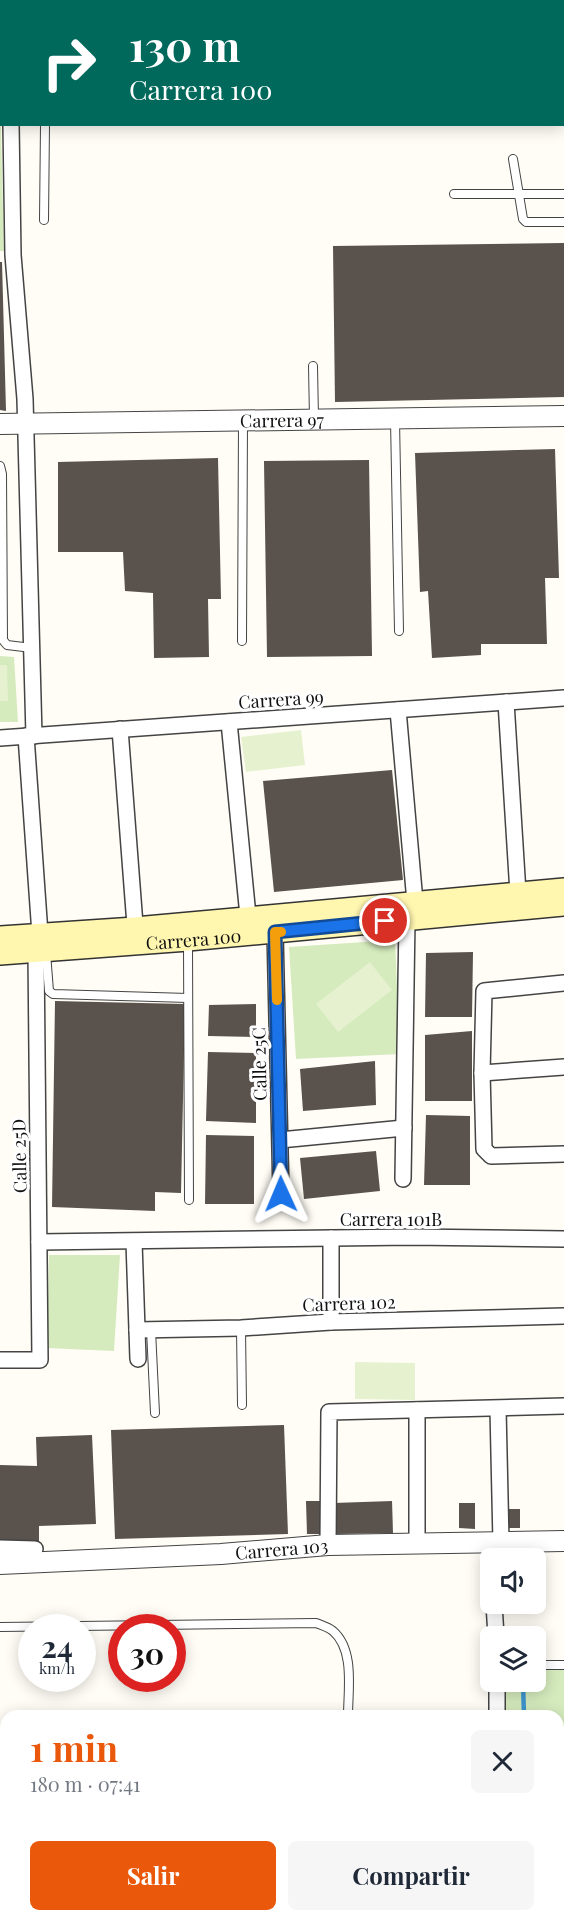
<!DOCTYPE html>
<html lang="es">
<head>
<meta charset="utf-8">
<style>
  :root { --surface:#fff; --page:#f6f6f7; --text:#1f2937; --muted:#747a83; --accent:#ea580c }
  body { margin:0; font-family:"Playfair Display",serif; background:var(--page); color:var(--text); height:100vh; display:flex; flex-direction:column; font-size:22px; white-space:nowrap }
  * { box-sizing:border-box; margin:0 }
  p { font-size:20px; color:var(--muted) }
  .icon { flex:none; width:33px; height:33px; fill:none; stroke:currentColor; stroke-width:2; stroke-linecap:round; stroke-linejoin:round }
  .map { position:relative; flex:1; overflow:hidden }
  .details { position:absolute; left:0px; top:1710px; width:564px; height:212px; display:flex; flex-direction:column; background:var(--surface); border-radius:18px 18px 0 0; box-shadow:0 3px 15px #0003 }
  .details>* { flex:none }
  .guide { position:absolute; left:0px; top:0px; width:564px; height:126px; box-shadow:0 3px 15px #0003; background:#00695c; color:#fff; overflow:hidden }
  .tools { position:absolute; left:480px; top:1548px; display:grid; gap:12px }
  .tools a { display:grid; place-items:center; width:66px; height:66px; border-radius:9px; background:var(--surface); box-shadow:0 3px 15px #0003; font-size:30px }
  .speed { position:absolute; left:18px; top:1614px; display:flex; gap:12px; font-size:30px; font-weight:700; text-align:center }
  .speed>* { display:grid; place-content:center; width:78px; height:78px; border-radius:50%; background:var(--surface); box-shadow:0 3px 15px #0003; line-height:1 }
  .speed small { font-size:15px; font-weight:400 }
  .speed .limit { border:9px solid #d22; background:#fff; color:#111 }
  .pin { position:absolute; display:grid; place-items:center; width:51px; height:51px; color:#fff; margin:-26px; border:3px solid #fff; border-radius:50%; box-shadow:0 2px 6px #0007 }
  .me { position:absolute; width:66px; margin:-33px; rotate:359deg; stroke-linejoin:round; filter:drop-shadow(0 0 4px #0008) }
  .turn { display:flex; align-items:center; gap:21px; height:126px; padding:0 30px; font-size:27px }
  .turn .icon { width:78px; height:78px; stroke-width:2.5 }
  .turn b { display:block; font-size:42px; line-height:51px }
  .round { display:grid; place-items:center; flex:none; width:63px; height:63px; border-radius:9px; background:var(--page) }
  .overview { display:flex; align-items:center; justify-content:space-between; height:102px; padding:0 30px }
  h1 { font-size:36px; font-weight:700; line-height:45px; color:var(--accent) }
  .action { display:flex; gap:12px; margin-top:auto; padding:12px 30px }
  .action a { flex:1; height:69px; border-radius:9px; background:var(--accent); color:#fff; font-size:24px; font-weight:700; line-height:69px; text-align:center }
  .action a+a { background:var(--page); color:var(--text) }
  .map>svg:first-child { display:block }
</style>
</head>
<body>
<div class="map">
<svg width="564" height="1921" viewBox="0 0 564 1921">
  <rect width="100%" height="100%" fill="#fffdf5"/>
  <!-- green -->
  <g fill="#d5ebbd">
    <polygon points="0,91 4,251 0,251"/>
    <polygon points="0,656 14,657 18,722 0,722"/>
    <polygon points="395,940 400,1054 296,1059 289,947"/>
    <polygon points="49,1255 120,1255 114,1351 47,1348"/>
    <polygon points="564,1669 564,1921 504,1921 504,1916 558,1916 558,1716 500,1716 499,1682 536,1682 536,1670"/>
  </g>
  <!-- pitch -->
  <g fill="#e6f2cf">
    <polygon points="0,665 7,665 8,701 0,701"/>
    <polygon points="301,730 305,765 246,772 241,737"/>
    <polygon points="370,962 392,990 338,1032 316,1004"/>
    <polygon points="355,1362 415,1363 415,1400 355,1399"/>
  </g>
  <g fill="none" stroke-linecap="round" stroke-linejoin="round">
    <!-- stream -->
    <g stroke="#3f96cf" stroke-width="4.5">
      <polyline points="523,1682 524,1716"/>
      <polyline points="530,1916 530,1921"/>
    </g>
    <!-- taxiway -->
    <g stroke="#e29292" stroke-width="38">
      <polyline points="0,1789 6,1789"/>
      <polyline points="147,1916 148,1921"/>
    </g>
  </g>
  <!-- building -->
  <g fill="#5a524d">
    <polygon points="564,243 564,397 335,402 333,246"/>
    <polygon points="0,262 2,262 6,411 0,410"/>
    <polygon points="555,449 559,578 545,578 547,644 481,644 481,655 432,658 428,591 420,592 415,453"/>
    <polygon points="218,458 221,599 208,599 209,657 154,658 153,593 125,591 123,552 58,552 58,462"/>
    <polygon points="369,460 372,656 267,657 264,461"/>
    <polygon points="392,770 403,880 274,892 263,781"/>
    <polygon points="473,952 472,1017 425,1017 426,953"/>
    <polygon points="55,1001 185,1004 181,1193 155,1192 155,1211 52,1207"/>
    <polygon points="256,1004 256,1037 208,1036 209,1005"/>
    <polygon points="472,1031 472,1101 425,1101 425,1035"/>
    <polygon points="208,1052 256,1053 256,1123 206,1121"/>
    <polygon points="375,1061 376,1105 303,1111 300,1069"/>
    <polygon points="426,1115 470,1116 470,1185 424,1185"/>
    <polygon points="206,1135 254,1136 254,1204 205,1204"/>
    <polygon points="376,1151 380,1191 304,1199 300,1158"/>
    <polygon points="284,1425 288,1534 115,1539 111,1430"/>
    <polygon points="92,1435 96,1524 39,1526 39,1542 0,1544 0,1465 37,1466 36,1437"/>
    <polygon points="306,1501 321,1501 321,1534 307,1534"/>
    <polygon points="392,1501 393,1533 335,1534 334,1503"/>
    <polygon points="459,1503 475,1503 475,1529 459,1528"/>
    <polygon points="505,1509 520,1509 520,1528 504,1528"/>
  </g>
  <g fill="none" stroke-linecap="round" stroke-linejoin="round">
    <!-- service casing -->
    <g stroke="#444" stroke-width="10">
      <g id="service">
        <polyline points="513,159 523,219 526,222 564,222"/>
        <polyline points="454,194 564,194"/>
        <polyline points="44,220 45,124"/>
        <polyline points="313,366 314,419"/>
        <polyline points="395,420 399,631"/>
        <polyline points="0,466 2,474 3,640 7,645 32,648"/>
        <polyline points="242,641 243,421"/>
        <polyline points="188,943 189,1200"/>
        <polyline points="46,953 49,991 53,994 188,998"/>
        <polyline points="241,1328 242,1405"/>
        <polyline points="151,1330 155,1413"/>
        <path d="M0,1627L316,1623C321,1625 328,1627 333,1631C355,1650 348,1690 348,1716"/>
        <polyline points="536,1665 564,1665"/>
        <polyline points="347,1921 348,1916"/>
      </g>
    </g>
    <!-- minor casing -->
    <g stroke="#444" stroke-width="18">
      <g id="minor">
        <polyline points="288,0 288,2"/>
        <polyline points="0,33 2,33"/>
        <polyline points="562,66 564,66"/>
        <polyline points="0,82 2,82"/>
        <polyline points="562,117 564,117"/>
        <polyline points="11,124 13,255 25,399 34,736"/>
        <polyline points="506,702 518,893"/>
        <polyline points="398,710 415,902"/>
        <polyline points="229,722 248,916"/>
        <polyline points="120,729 136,938"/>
        <polyline points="26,736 40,934"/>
        <polyline points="0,738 564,698"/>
        <polyline points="275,932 281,1194"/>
        <polyline points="564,983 484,991 482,1073 484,1149 491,1156 564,1154"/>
        <polyline points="482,1073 564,1067"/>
        <polyline points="280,1140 404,1128"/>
        <polyline points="403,1179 407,919"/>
        <polyline points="331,1238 331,1322"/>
        <polyline points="39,1242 412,1237 564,1239"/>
        <polyline points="134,1242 138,1359"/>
        <polyline points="137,1330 241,1328 331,1322 564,1316"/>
        <polyline points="0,1360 40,1360 36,951"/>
        <polyline points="498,1409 501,1542"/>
        <polyline points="417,1410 417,1544"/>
        <polyline points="492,1543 492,1558"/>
        <polyline points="328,1545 329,1412 564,1406"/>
        <polyline points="0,1548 35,1549"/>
        <polyline points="494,1604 496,1636"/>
        <polyline points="497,1716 497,1682"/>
        <polyline points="494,1921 494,1916"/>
      </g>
    </g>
    <!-- tertiary casing -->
    <g stroke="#444" stroke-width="22">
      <g id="tertiary">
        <polyline points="549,0 550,2"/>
        <polyline points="562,30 564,33"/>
        <path id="s1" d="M0,424L564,416"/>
        <path id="s2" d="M0,1564L221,1554L328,1545L564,1541"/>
      </g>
    </g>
    <!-- secondary casing -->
    <g stroke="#333" stroke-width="24">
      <g id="secondary">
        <polyline points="0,937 135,928 564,889"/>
        <path id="s3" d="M0,954L188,940L564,905"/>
      </g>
    </g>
    <!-- service -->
    <use href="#service" stroke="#fff" stroke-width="8"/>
    <!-- minor -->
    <use href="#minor" stroke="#fff" stroke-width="15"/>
    <!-- tertiary -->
    <use href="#tertiary" stroke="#fff" stroke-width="20"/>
    <!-- secondary -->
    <use href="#secondary" stroke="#fff6b0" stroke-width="21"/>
  </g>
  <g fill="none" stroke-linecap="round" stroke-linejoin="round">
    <!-- route casing -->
    <g stroke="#114b97" stroke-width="15">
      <polyline id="route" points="281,1194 275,932 385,921"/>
    </g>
    <!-- route -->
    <use href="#route" stroke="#1a73e8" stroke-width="10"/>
    <!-- slow -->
    <polyline stroke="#f59e0b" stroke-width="10" points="277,1000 275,932 281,932"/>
  </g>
  <g text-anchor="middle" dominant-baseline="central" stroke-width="6" stroke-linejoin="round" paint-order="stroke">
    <!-- street labels -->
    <g font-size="18" fill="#111" stroke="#fff">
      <text stroke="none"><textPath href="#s1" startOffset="282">Carrera 97</textPath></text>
      <text transform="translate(281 699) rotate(-4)">Carrera 99</text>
      <text stroke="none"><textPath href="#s3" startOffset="194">Carrera 100</textPath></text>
      <text transform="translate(259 1064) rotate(-91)">Calle 25C</text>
      <text transform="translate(19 1156) rotate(-91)">Calle 25D</text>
      <text x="391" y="1219">Carrera 101B</text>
      <text transform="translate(349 1303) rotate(-2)">Carrera 102</text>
      <text stroke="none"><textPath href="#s2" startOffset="282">Carrera 103</textPath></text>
    </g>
  </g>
</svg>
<div class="tools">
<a><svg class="icon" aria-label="sound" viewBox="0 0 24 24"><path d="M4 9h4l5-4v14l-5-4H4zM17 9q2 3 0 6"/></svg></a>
<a><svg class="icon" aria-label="layers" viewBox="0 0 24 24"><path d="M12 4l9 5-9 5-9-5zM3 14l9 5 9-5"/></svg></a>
</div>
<div class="speed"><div>24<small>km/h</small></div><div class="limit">30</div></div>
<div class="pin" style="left:385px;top:921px;background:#d93025"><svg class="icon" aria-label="arrive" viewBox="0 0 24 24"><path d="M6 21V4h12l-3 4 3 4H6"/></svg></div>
<svg class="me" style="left:281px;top:1194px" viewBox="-20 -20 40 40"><path d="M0-17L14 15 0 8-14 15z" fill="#1a73e8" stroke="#fff" stroke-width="4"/></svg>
<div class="guide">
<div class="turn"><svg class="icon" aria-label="right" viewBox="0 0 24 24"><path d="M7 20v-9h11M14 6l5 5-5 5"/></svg><div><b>130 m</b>Carrera 100</div></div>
</div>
<section class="details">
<div class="overview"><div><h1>1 min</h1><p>180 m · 07:41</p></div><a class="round"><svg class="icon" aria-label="close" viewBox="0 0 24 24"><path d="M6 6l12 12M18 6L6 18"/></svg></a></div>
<div class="action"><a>Salir</a><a>Compartir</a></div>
</section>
</div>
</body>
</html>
